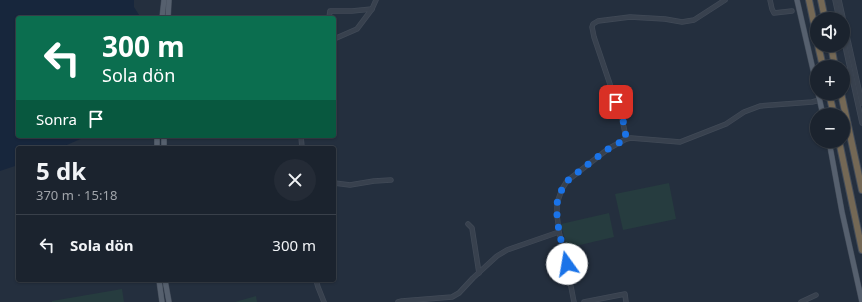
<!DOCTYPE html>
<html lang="tr">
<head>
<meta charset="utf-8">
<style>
  :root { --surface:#1b232e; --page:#242b36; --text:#f1f3f6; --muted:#a0a4aa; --line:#39404a }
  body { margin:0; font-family:"Noto Sans",sans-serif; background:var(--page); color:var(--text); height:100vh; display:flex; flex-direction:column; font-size:15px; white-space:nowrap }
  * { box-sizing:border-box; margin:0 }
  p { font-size:13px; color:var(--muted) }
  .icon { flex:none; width:22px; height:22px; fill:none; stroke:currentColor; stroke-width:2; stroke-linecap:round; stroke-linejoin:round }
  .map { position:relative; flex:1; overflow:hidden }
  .side { position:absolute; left:16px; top:146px; width:320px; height:136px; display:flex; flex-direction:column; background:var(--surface); border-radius:4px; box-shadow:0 1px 3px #0004,0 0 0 1px var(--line) }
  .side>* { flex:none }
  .banner { position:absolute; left:16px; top:16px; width:320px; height:122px; border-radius:4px; box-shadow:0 1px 3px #0004,0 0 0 1px var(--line); background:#0b6e4f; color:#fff; overflow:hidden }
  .controls { position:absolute; left:810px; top:12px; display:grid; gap:8px }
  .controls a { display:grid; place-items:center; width:40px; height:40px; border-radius:50%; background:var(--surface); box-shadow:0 1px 3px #0004,0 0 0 1px var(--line); font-size:20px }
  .pin { position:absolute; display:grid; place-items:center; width:34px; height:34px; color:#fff; margin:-17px; border-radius:8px; box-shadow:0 2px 6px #0006 }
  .me { position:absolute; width:44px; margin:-22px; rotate:347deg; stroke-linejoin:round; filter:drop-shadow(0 0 3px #0008) }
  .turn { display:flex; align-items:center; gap:14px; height:84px; padding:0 20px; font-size:18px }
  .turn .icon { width:52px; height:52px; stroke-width:2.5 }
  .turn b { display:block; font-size:28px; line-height:34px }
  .then { display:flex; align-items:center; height:38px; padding:0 20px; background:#0003; gap:8px; font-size:15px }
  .round { display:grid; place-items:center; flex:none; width:42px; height:42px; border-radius:21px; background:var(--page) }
  .head { display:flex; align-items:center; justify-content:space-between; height:68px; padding:0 20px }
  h1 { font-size:24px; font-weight:700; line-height:30px }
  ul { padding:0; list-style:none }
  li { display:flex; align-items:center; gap:12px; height:60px; padding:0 20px; border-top:1px solid var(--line) }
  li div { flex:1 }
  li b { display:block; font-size:15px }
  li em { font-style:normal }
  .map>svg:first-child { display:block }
</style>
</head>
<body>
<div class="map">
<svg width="862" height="302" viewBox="0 0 862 302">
  <rect width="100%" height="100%" fill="#242f3e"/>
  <!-- green -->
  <g fill="#263c3f">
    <polygon points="669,183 676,219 623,230 615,194"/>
    <polygon points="609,213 614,237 567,248 561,224"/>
    <polygon points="122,289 124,302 52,302 52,301"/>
    <polygon points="256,296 257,302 235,302"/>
  </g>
  <!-- water -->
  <polygon fill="#17263c" points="0,0 134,0 134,7 141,18 18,18 18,136 86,136 85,137 60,148 18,148 18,165 0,171"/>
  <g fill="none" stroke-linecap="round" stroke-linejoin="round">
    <!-- minor casing -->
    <g stroke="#414a57" stroke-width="5.5">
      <g id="minor">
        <polyline points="770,0 772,9 774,13 792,11"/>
        <polyline points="835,0 839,19"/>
        <polyline points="839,0 862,103"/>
        <polyline points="329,18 330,11 352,11 372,9"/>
        <polyline points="843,37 862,123"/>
        <polyline points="334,39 357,29 372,9 376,0"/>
        <polyline points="301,136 302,148"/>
        <path d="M626,139C624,126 622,114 616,102L594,37L592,27L593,24L598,21L630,17L665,19L682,22L694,20L725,0"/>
        <polyline points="334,183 350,185 374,181 391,180"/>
        <polyline points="468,224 472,228 479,273"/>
        <polyline points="316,280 318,287 324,302"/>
        <polyline points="398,302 402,301 452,297 459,293 473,278 497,256 507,250 559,232"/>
        <polyline points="574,302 564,251 559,232 557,215 557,203 562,189 567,181 608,149 626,139 631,138 680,142 726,124 744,112 760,106 812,102 820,100"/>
        <polyline points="584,302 625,294 626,302"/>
        <polyline points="801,302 816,295"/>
      </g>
    </g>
    <!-- major casing -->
    <g stroke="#414a57" stroke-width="6">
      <g id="major">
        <polyline points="797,0 817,87"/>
        <polyline points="162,18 164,0"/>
        <polyline points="168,18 169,0"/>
        <polyline points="818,93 823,115"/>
        <polyline points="157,136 157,148"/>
        <polyline points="829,141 842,212 862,302"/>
        <polyline points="164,148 164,136"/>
        <polyline points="159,280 162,302"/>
        <polyline points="165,280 169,302"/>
      </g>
    </g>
    <!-- highway casing -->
    <g stroke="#434c59" stroke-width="8">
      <g id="highway">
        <polyline points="809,0 817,38"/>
        <polyline points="821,0 825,19"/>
        <polyline points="818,45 823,67"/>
        <polyline points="831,45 835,67"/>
        <polyline points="829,93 834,115"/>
        <polyline points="841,93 862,190"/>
        <polyline points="839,141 862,250"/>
      </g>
    </g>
    <!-- minor -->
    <use href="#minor" stroke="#38414e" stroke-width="4"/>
    <!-- major -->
    <use href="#major" stroke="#56606e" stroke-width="5"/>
    <!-- highway -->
    <use href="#highway" stroke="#746855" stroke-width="6"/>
  </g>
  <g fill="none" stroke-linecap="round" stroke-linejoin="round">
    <!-- route -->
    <path stroke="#1a73e8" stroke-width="7" stroke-dasharray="0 12.6" d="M567,264L559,232L557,215V203L562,189L567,181L592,161L608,149L626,139C625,126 622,114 616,102"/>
  </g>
</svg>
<div class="controls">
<a><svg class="icon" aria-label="sound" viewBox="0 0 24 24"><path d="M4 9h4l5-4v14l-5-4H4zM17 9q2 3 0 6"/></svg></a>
<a>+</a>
<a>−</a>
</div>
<div class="pin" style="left:616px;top:102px;background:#d93025"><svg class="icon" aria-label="arrive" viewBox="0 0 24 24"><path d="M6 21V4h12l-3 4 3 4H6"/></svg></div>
<svg class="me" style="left:567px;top:264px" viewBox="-20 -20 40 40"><circle r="19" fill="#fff"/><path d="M0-13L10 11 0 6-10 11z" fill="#1a73e8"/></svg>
<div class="banner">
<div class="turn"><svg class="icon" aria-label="left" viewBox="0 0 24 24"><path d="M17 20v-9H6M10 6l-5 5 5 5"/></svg><div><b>300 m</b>Sola dön</div></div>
<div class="then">Sonra<svg class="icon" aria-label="arrive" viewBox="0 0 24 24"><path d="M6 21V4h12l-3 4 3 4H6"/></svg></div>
</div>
<section class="side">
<div class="head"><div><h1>5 dk</h1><p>370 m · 15:18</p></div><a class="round"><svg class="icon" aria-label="close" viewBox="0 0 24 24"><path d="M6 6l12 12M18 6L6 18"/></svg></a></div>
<ul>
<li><svg class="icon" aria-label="left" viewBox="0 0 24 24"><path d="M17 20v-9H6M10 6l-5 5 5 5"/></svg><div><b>Sola dön</b></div><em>300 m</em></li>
</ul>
</section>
</div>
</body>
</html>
